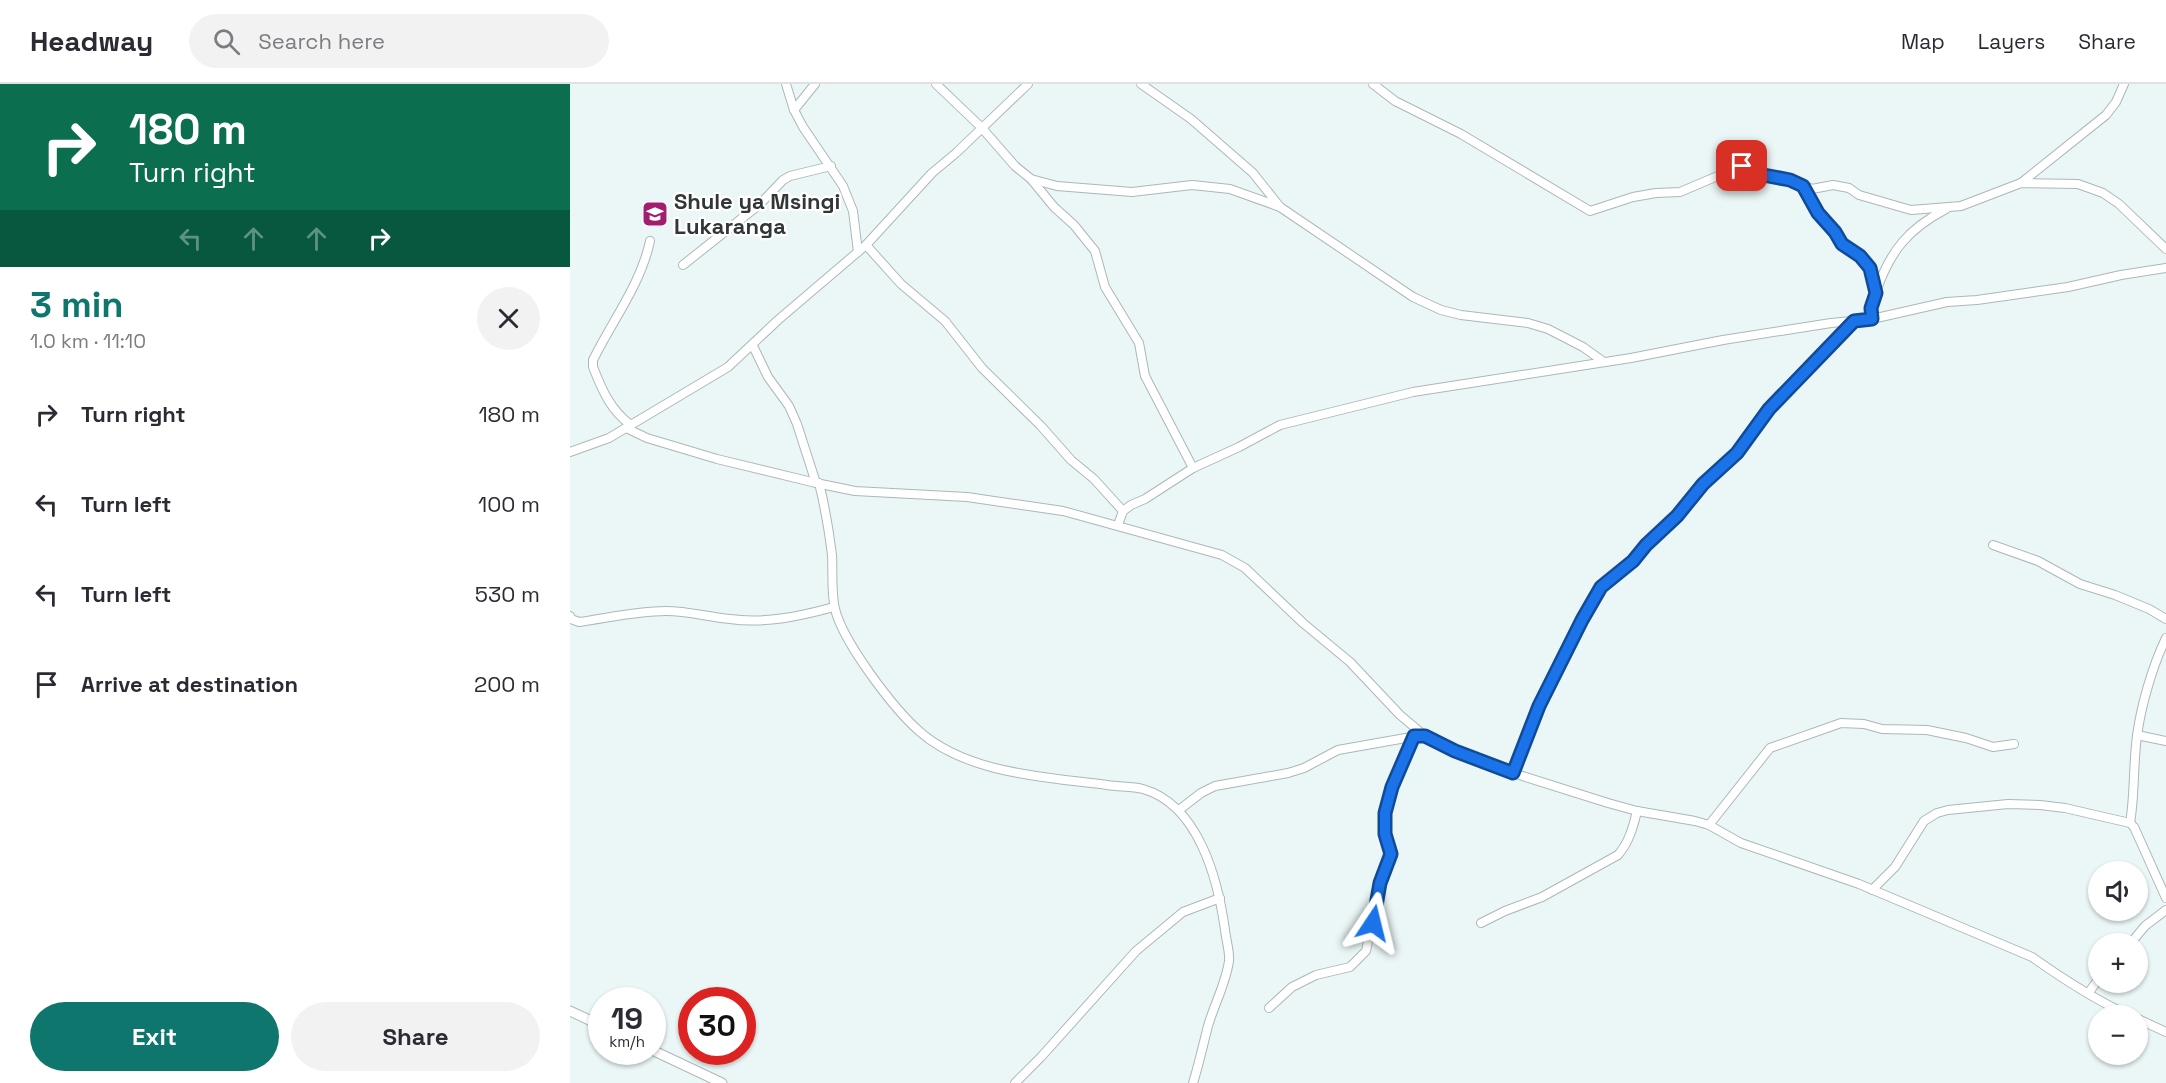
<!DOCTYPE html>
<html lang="en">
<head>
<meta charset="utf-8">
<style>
  :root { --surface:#fff; --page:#f2f2f3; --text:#2b2b33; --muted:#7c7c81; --line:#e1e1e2; --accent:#0f766e }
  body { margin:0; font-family:"Space Grotesk",sans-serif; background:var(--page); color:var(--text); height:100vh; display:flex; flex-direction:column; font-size:22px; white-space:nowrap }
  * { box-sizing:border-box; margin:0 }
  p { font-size:20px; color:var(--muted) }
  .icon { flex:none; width:33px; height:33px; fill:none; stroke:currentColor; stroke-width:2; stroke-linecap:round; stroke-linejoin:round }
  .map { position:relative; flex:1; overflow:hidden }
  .drawer { display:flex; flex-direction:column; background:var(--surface); width:570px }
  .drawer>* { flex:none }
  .hud { background:#0b6e4f; color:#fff; overflow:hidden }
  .fabs { position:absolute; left:1518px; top:777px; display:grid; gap:12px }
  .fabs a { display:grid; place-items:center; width:60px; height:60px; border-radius:50%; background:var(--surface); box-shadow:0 2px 4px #0004; font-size:30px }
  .speed { position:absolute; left:18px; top:903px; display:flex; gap:12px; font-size:30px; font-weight:700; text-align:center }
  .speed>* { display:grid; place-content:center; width:78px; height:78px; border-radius:50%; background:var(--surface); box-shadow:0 2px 4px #0004; line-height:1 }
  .speed small { font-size:15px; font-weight:400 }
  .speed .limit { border:9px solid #d22; background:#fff; color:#111 }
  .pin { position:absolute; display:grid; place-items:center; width:51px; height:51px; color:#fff; margin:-26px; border-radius:12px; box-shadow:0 3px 9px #0006 }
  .me { position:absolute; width:66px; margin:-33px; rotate:10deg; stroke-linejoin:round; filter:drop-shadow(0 0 4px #0008) }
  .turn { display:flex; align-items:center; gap:21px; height:126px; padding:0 30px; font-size:27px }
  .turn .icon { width:78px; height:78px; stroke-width:2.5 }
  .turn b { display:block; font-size:42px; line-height:51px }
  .lanes { display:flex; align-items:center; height:57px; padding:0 30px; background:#0003; justify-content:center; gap:30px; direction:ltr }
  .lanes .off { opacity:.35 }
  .round { display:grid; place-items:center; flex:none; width:63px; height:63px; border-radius:32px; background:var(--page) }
  .headline { display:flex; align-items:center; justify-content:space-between; height:102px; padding:0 30px }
  h1 { font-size:36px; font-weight:700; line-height:45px; color:var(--accent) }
  .button { display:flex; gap:12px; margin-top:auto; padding:12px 30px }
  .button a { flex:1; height:69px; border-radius:36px; background:var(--accent); color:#fff; font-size:24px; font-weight:700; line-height:69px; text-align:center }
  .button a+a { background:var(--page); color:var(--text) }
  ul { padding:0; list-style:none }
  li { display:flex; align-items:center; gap:18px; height:90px; padding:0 30px }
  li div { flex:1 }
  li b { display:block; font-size:22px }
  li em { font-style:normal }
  header { display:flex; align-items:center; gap:36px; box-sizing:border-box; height:84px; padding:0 30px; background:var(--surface); border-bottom:2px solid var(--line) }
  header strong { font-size:28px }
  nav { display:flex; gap:33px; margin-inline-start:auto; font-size:21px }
  .search { width:420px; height:54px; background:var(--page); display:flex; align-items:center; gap:15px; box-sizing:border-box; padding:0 21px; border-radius:33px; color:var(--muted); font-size:22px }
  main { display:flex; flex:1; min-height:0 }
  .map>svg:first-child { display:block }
</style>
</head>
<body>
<header>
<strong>Headway</strong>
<div class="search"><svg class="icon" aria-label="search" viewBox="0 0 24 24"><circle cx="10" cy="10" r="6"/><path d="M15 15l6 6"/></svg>Search here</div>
<nav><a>Map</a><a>Layers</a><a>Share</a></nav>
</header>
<main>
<section class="drawer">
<div class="hud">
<div class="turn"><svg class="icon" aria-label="right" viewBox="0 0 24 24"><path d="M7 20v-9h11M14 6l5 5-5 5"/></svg><div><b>180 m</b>Turn right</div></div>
<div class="lanes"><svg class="icon off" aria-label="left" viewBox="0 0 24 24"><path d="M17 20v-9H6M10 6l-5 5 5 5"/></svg><svg class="icon off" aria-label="ahead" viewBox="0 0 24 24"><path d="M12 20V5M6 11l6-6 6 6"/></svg><svg class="icon off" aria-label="ahead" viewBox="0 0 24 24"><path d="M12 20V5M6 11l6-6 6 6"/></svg><svg class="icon" aria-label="right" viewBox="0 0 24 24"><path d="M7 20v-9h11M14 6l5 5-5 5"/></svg></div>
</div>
<div class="headline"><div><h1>3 min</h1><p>1.0 km · 11:10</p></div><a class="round"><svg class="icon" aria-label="close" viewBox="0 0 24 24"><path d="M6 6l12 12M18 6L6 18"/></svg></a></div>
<ul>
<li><svg class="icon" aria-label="right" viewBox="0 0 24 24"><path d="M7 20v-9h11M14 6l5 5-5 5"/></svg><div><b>Turn right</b></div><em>180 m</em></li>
<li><svg class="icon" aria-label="left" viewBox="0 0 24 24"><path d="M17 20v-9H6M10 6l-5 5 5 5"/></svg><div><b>Turn left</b></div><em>100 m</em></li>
<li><svg class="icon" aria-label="left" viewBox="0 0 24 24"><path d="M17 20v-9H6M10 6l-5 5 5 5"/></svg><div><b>Turn left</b></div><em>530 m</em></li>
<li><svg class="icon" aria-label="arrive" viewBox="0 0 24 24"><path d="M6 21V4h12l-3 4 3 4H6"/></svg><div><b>Arrive at destination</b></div><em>200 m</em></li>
</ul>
<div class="button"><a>Exit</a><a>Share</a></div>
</section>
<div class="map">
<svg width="1596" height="999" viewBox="0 0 1596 999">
  <rect width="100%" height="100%" fill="#ebf6f6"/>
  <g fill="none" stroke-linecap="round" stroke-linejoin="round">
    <!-- minor casing -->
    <g stroke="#adb7b7" stroke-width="10">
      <g id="minor">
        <polyline points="216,0 224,26 233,43 273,102 283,127 288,168"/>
        <polyline points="366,0 411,43 445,82 461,95 487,102 562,108 622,101 660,105 710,123 843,213 871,226 891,231 958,239 978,245 1013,263 1034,278"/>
        <polyline points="571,0 621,35 683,89 710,123"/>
        <polyline points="803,0 825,17 891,50 1020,127 1063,113 1086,109 1110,108 1150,91 1165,81 1172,82 1188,90 1220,96 1242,105 1263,101 1279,104 1289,111 1341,126 1391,122 1451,99 1508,100 1533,109 1549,120 1596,165"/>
        <polyline points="224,26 245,0"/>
        <polyline points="461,95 484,123 504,141 525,167 535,203 569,259 575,292 623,384"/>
        <polyline points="1451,99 1536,31 1546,18 1554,0"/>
        <polyline points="1233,102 1249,129 1265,148 1273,160 1290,172 1300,184 1306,209"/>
        <polyline points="296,161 331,200 375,237 412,284 471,342 501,376 524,395 553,427"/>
        <polyline points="113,181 190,120 213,96 220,92 261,82"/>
        <path d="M1302,235C1299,226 1303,217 1306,208C1320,167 1338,145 1376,125"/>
        <polyline points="183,262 198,293 219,322 227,340 246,399"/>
        <path d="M61,341C41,327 32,306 23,283V276C42,237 71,200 80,157"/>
        <path d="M56,344L77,354L147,375L246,399L285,407L397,413L493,427L652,471L675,484L733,539L780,578L830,631L855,652L885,667L943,689L1038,719L1067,727L1125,737L1139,741L1171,759L1289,800L1462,873C1493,895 1526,916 1560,932"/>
        <polyline points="0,368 39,354 158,283 208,236 296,161 362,89 386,69 458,0"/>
        <path d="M249,399C255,423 259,447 262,471C263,488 261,508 265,525C273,558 323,624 349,647C397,690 476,693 537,701C549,703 562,702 573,705C629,721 648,796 655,846C656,856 660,868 659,877C656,899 644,921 638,942C633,961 629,980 623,999"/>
        <polyline points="548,441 553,427 561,421 575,415 623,384 669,363 710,341 843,308 1061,274 1153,256 1261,239 1302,235 1377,218 1407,216 1498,203 1551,191 1596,184"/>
        <polyline points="1423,461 1468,477 1510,500 1545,511 1579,525 1596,535"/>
        <path d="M0,532L1,535L9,538C38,534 66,527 96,527C118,527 138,533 160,535C195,540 231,532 264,523"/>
        <polyline points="1567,651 1596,657"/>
        <polyline points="943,689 969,622 1012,536 1031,503 1063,477 1076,461 1107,432 1133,400 1167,369 1199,325 1283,237"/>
        <polyline points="609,726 631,709 645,702 718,689 734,684 768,666 847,652"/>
        <path d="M1560,739C1565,710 1563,681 1567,652C1571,621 1583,581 1596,554"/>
        <polyline points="1139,741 1200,664 1271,639 1294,640 1312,645 1357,646 1396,654 1423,663 1444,660"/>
        <polyline points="1302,806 1325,783 1354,737 1367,729 1378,726 1438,720 1470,721 1495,724 1560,739 1564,743 1596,814"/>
        <path d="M911,839L935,827L972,813L1048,771C1059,758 1063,744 1067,727"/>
        <polyline points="1560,860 1575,842 1596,826"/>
        <polyline points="1519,908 1528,896"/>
        <polyline points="699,924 722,903 746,891 780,883 796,867 810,799 821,770 815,750 815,729 822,703 844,652"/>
        <polyline points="1568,935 1596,948"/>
        <polyline points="445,999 471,973 566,867 613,828 650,814"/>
      </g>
    </g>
    <!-- major casing -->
    <g stroke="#adb7b7" stroke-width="11">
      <g id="major">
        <polyline points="0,927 32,942"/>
        <polyline points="82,966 152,999"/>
      </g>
    </g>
    <!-- minor -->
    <use href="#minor" stroke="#fff" stroke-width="8"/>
    <!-- major -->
    <use href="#major" stroke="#fff" stroke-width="9"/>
  </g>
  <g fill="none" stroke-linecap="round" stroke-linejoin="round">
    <!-- route casing -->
    <g stroke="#114b97" stroke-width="15">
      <polyline id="route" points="803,839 810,799 821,770 815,750 815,729 822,703 844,652 855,652 885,667 943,689 969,622 1012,536 1031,503 1063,477 1076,461 1107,432 1133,400 1167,369 1199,325 1284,237 1302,235 1301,224 1306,209 1300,184 1290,172 1272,160 1265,148 1248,129 1233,102 1220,96 1188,90 1172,82"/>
    </g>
    <!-- route -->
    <use href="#route" stroke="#1a73e8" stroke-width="10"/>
  </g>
  <!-- icons -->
  <defs>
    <g id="school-square" transform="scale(1.35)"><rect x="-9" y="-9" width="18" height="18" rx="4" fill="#a11e6e" stroke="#fff"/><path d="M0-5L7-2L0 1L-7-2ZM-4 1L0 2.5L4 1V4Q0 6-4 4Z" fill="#fff"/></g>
  </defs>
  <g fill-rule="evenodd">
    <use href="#school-square" x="85" y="130"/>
  </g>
  <g text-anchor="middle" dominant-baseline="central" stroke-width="4.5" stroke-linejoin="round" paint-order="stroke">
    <!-- poi labels -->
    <g font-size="22" font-weight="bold" fill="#323636" stroke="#fff" text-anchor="start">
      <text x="104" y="117">Shule ya Msingi<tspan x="104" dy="25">Lukaranga</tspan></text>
    </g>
  </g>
</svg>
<div class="fabs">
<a><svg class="icon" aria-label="sound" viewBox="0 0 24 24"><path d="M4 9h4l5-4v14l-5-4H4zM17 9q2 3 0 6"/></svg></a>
<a>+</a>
<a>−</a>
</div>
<div class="speed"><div>19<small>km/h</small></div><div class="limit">30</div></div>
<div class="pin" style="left:1172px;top:82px;background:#d93025"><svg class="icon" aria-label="arrive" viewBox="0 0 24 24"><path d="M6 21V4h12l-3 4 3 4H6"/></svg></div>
<svg class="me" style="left:803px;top:839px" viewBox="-20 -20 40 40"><path d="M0-17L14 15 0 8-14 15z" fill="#1a73e8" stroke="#fff" stroke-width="4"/></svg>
</div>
</main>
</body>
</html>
